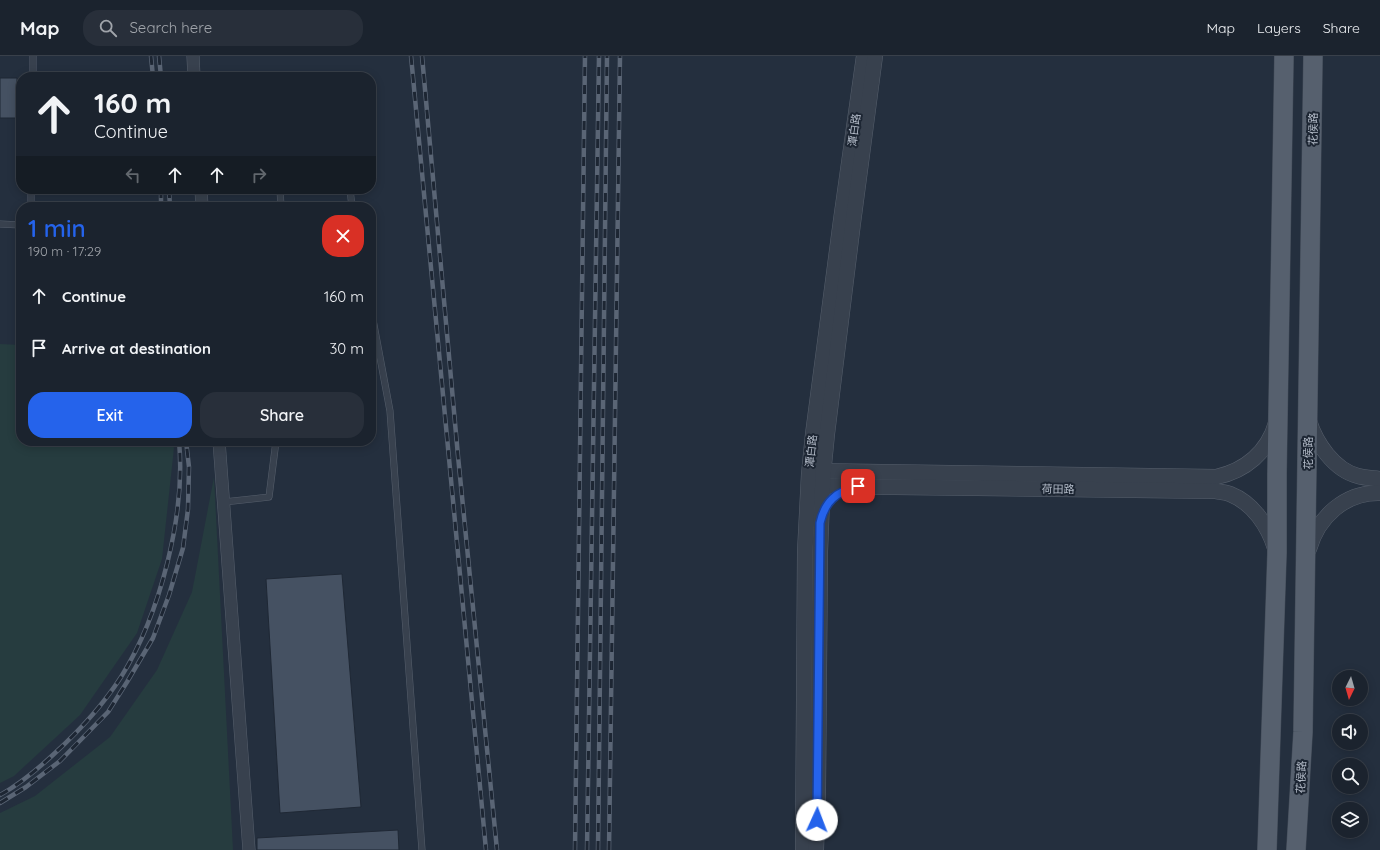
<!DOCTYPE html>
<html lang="en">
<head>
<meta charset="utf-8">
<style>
  :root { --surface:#1b232e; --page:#282f3a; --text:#f1f3f6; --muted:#a0a4aa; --line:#39404a; --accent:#2563eb }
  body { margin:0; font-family:Quicksand,"Noto Sans SC",sans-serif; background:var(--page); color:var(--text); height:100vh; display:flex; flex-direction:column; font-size:15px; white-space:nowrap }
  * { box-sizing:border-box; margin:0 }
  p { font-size:13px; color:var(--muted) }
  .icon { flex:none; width:22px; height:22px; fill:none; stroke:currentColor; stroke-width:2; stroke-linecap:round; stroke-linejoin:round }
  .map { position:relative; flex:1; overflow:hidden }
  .sheet { position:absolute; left:16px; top:146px; width:360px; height:244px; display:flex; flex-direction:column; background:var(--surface); border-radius:16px; box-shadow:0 2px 10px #0003,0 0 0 1px var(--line) }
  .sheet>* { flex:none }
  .top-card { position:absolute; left:16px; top:16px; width:360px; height:122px; border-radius:16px; box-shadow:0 2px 10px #0003,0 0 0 1px var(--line); background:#1b232e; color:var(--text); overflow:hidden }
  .needle { width:26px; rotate:185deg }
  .tools { position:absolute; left:1332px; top:614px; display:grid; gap:8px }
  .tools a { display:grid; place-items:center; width:36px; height:36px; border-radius:50%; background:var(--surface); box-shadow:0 2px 10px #0003,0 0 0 1px var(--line); font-size:20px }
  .pin { position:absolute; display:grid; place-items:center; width:34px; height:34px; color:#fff; margin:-17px; border-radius:8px; box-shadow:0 2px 6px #0006 }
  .me { position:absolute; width:44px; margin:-22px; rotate:2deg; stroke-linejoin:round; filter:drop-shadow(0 0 3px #0008) }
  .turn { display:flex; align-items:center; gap:14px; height:84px; padding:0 12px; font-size:18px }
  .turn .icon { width:52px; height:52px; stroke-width:2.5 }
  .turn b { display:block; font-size:28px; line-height:34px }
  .lanes { display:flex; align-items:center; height:38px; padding:0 12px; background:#0003; justify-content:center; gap:20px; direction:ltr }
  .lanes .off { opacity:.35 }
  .round { display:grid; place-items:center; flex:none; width:42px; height:42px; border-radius:16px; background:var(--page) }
  .headline { display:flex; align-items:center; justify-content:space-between; height:68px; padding:0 12px }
  h1 { font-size:24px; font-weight:600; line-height:30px; color:var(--accent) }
  .action { display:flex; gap:8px; margin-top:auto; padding:8px 12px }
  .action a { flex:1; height:46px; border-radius:16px; background:var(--accent); color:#fff; font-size:16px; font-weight:600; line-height:46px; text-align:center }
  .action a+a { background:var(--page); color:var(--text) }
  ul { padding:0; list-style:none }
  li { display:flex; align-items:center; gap:12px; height:52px; padding:0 12px }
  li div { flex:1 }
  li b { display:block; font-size:15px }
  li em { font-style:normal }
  header { display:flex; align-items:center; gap:24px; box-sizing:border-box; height:56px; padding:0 20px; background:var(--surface); border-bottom:1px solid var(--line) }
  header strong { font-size:19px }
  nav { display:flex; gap:22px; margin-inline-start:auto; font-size:14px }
  .search { width:280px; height:36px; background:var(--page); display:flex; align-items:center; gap:10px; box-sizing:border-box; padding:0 14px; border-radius:16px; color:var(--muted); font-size:15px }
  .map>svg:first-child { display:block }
</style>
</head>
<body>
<header>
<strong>Map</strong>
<div class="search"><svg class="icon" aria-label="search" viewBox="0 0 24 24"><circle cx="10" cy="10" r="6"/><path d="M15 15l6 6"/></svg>Search here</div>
<nav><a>Map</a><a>Layers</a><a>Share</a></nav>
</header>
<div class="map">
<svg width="1380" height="794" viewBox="0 0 1380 794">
  <rect width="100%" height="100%" fill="#242f3e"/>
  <!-- green -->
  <g fill="#263c3f">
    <polygon points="0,288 21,289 21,385 172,385 174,392 162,503 137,577 80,659 14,720 0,727"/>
    <polygon points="214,421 233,794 0,794 0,757 35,740 110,681 157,614 192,536"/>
  </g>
  <!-- building -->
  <g fill="#455162" stroke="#1f2835">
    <polygon points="0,22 17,22 16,62 0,62"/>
    <polygon points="342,518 361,751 280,757 266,523"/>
    <polygon points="398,774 399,794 257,794 257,782"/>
  </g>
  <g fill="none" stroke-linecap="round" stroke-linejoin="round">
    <!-- service casing -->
    <g stroke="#565f6c" stroke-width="7">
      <g id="service">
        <polyline points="33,21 33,0"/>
        <polyline points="280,133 281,151"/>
        <polyline points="350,133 352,151"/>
        <polyline points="31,151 31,133"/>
        <polyline points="0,168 21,169"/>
        <polyline points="371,253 390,355 422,794"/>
        <polyline points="224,446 269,441 276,385"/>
      </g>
    </g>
    <!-- minor casing -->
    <g stroke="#565f6c" stroke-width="13">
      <g id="minor">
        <polyline points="193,0 194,21"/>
        <polyline points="201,133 202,151"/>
        <polyline points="219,385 249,794"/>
      </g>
    </g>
    <!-- tertiary casing -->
    <g stroke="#565f6c" stroke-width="16">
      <g id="tertiary">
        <path d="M1309,365C1316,387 1334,414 1358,420C1365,422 1373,422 1380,423"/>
        <path d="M813,415L1216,421C1245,415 1268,396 1276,367"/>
        <path d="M813,430L1215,435C1220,436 1225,436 1230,438C1253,447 1268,470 1275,492"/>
        <path d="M1309,493C1318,461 1345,436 1380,437"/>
        <polyline points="803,794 805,496 809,418 813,378 841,164 864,0"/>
        <polyline points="816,794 818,734 820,496 823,419 827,378 853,167 875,0"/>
      </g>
    </g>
    <!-- primary casing -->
    <g stroke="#414a57" stroke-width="20">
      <g id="primary">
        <polyline points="1267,794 1277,497 1277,418 1284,0"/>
        <polyline points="1296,794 1303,676 1313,0"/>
      </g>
    </g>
    <!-- service -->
    <use href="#service" stroke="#38414e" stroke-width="6"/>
    <!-- minor -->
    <use href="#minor" stroke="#38414e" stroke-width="12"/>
    <!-- tertiary -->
    <use href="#tertiary" stroke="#38414e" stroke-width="15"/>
    <!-- primary -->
    <use href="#primary" stroke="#56606e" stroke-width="19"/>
    <!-- rail casing -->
    <g stroke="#5a6575" stroke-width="4.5">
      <g id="rail">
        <polyline points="151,0 153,21"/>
        <polyline points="159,0 161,21"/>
        <polyline points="411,0 486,794"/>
        <polyline points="422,0 458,400 497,794"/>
        <polyline points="161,133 161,151"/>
        <polyline points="169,133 170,151"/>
        <path d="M0,739C20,728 39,712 55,697C80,674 103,649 121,621C160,559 186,458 179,385"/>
        <polyline points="0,747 26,731 60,705 108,656 127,626 153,582 169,539 183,492 188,453 189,411 186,385"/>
        <polyline points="575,794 585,0"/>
        <polyline points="587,794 599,0"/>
        <polyline points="598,794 607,0"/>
        <polyline points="609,794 620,0"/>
      </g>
    </g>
    <!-- rail -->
    <use href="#rail" stroke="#1d2633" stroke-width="3" stroke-dasharray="9" stroke-linecap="butt"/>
  </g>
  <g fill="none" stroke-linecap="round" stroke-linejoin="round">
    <!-- route casing -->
    <g stroke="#184099" stroke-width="10">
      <path id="route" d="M817,764L820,467C825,445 836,436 858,430"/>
    </g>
    <!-- route -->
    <use href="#route" stroke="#2563eb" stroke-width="7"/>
  </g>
  <g text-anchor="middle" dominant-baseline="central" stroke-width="4" stroke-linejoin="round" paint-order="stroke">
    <!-- street labels -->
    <g font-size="11" fill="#b4bcc9" stroke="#1d2633">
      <text transform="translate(1313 73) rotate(-89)">花侯路</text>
      <text transform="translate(854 74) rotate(-82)">潭白路</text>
      <text transform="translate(811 395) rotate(-84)">潭白路</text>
      <text transform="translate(1308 397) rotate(-90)">花侯路</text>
      <text transform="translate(1058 433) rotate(1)">荷田路</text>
      <text transform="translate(1301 721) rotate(-87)">花侯路</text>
    </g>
  </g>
</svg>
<div class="tools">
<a><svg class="needle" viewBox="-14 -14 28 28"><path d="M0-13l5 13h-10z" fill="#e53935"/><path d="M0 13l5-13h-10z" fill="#a0a4aa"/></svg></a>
<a><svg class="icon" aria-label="sound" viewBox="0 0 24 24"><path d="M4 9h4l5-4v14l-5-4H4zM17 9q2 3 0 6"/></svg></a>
<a><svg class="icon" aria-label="search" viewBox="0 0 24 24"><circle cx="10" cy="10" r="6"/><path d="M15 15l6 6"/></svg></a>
<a><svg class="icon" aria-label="layers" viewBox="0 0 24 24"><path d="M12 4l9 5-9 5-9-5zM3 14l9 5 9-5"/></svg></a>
</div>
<div class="pin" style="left:858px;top:430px;background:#d93025"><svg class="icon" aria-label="arrive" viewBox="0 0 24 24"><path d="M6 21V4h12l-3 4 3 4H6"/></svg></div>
<svg class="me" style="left:817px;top:764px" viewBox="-20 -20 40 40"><circle r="19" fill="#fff"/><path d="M0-13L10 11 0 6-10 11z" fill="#2563eb"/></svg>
<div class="top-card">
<div class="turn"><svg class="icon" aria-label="ahead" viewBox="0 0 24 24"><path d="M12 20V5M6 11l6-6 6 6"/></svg><div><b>160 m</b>Continue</div></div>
<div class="lanes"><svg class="icon off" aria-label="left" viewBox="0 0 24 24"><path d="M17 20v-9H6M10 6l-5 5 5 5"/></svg><svg class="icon" aria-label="ahead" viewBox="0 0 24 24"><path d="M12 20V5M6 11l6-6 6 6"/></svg><svg class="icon" aria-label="ahead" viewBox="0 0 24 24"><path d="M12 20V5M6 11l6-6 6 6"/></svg><svg class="icon off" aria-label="right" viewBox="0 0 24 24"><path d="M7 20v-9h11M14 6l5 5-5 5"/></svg></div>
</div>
<section class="sheet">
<div class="headline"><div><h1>1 min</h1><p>190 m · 17:29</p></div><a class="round" style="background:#d93025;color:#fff"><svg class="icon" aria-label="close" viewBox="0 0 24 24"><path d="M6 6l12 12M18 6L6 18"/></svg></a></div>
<ul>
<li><svg class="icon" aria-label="ahead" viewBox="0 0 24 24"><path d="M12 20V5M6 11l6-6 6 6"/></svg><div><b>Continue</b></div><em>160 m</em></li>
<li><svg class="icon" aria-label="arrive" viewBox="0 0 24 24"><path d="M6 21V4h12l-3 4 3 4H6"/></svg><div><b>Arrive at destination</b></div><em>30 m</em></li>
</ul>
<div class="action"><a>Exit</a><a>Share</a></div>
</section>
</div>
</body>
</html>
